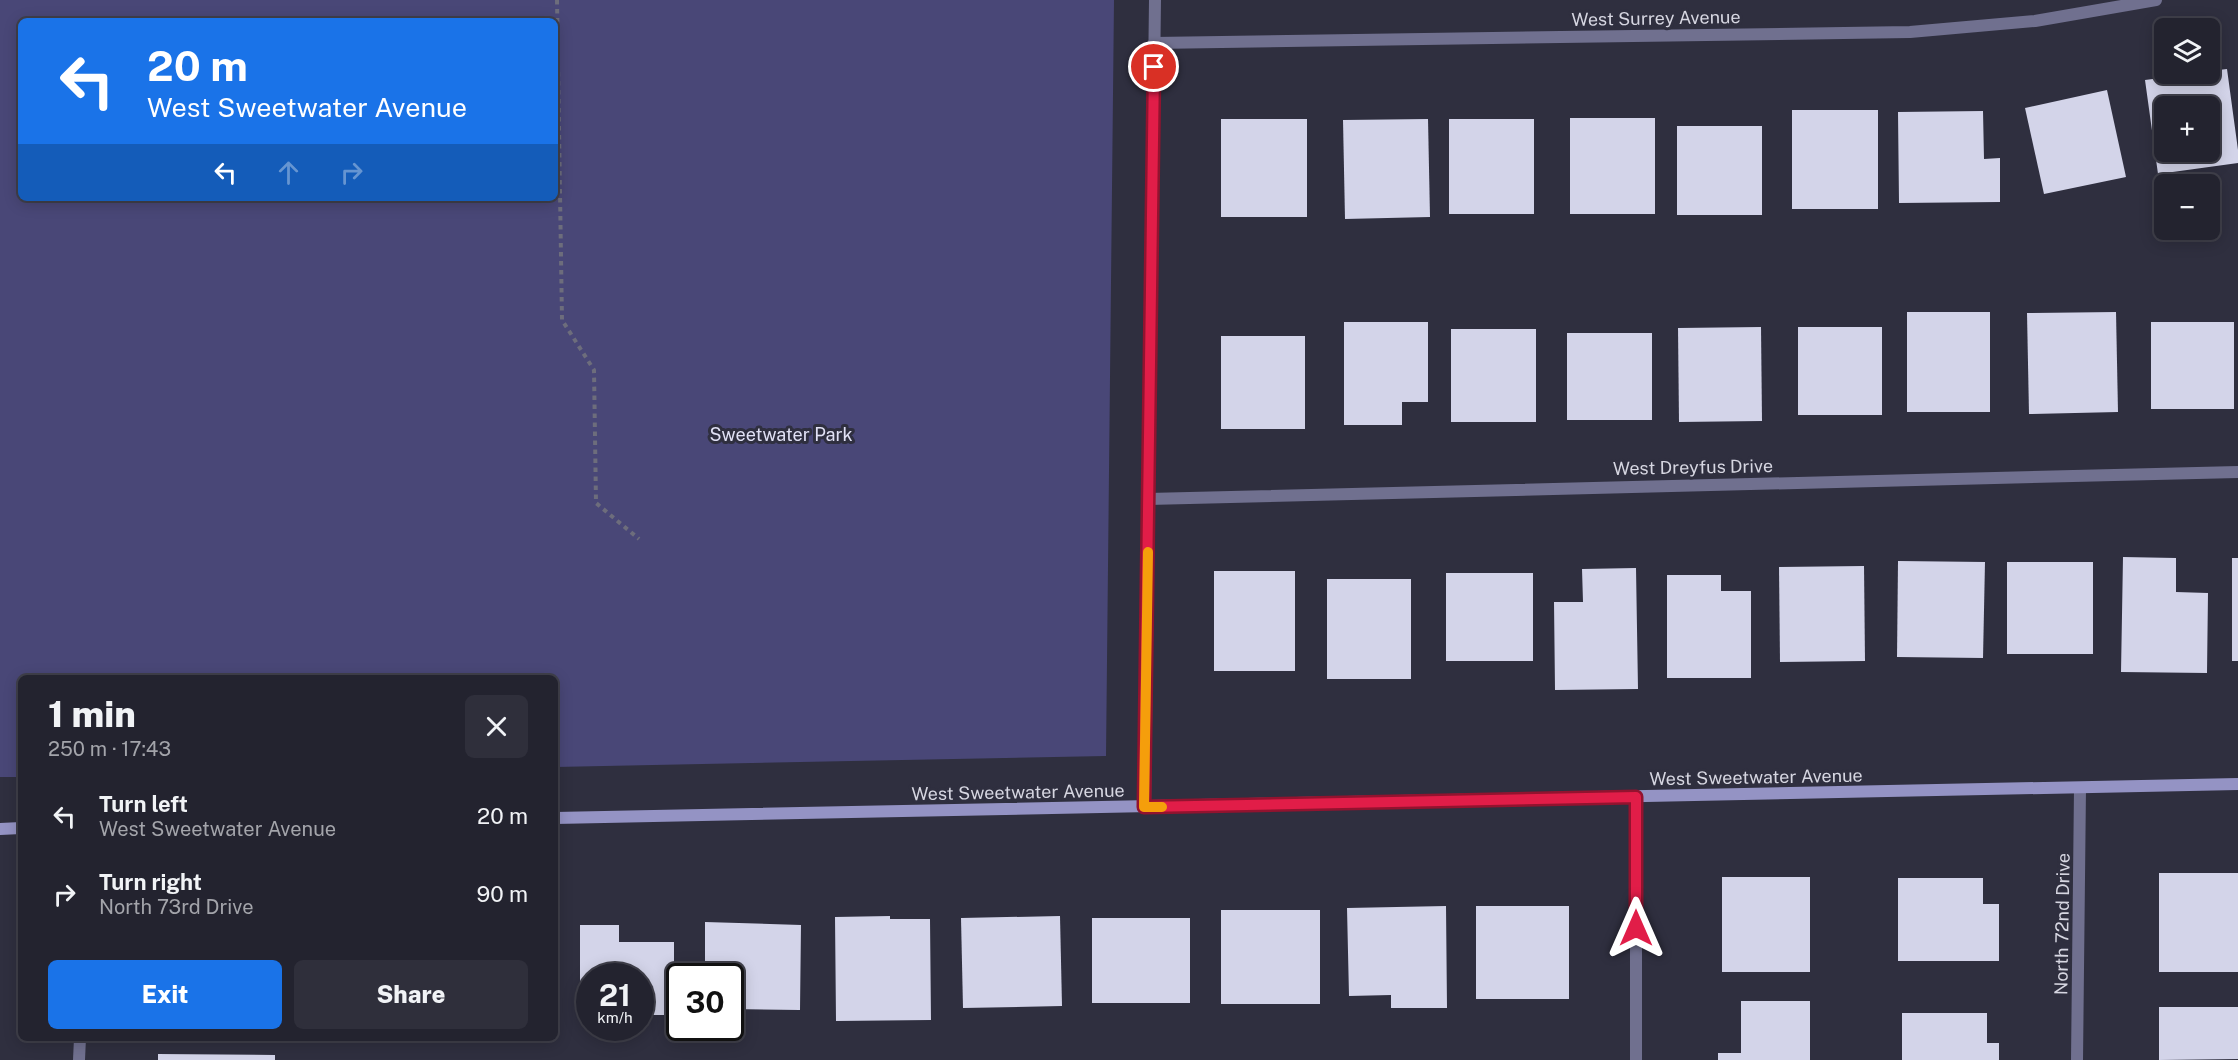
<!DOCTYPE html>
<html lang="en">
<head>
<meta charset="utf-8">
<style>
  :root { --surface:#23232f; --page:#2f2f3b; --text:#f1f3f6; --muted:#a3a4aa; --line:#40404b; --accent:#1a73e8 }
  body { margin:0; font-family:"Public Sans",sans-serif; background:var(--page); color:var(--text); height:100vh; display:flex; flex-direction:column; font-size:22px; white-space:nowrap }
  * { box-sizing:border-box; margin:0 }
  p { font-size:20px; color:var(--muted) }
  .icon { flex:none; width:33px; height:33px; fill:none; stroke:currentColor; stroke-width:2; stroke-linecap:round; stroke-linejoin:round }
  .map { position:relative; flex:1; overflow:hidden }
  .side { position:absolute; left:18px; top:675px; width:540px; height:366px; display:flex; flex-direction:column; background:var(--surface); border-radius:9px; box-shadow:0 3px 15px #0003,0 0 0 2px var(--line) }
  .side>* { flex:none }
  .banner { position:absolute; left:18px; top:18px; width:540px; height:183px; border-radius:9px; box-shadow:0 3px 15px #0003,0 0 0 2px var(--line); background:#1a73e8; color:#fff; overflow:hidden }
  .fabs { position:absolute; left:2154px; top:18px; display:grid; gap:12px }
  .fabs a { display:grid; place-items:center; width:66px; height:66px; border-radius:9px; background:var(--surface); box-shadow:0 3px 15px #0003,0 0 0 2px var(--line); font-size:30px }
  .speed { position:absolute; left:576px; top:963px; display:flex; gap:12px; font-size:30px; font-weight:700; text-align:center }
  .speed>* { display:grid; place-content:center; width:78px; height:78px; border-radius:50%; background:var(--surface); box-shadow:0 3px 15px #0003,0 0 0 2px var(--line); line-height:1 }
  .speed small { font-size:15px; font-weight:400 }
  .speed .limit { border:3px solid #111; border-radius:9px; background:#fff; color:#111 }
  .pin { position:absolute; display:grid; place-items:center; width:51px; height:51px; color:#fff; margin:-26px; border:3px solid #fff; border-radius:50%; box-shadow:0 2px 6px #0007 }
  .me { position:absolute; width:66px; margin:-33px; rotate:0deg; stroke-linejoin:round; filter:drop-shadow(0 0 4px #0008) }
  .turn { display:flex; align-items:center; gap:21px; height:126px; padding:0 30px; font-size:27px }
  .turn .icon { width:78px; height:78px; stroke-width:2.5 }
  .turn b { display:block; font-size:42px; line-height:51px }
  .lanes { display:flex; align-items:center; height:57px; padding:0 30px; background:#0003; justify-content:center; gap:30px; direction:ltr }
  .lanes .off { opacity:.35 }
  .round { display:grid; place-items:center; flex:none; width:63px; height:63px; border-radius:9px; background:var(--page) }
  .headline { display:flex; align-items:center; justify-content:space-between; height:102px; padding:0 30px }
  h1 { font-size:36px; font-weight:800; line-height:45px }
  .cta { display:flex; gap:12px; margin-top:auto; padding:12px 30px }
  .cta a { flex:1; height:69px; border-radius:9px; background:var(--accent); color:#fff; font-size:24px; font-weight:800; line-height:69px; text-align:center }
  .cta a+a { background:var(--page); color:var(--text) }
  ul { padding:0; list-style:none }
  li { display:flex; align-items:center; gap:18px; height:78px; padding:0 30px }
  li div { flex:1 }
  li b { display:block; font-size:22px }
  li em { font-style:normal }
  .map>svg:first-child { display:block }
</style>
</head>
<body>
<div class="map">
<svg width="2238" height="1060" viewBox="0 0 2238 1060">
  <rect width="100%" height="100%" fill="#2f2f3f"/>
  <!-- green -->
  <path fill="#494777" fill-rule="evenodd" d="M0,0H1114L1106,756L555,767V678H21V777H0ZM21,21H555V198H21Z"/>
  <!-- building -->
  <g fill="#d3d4e9" fill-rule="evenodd">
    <path d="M2227,69L2238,150V163L2158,174L2145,80L2191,74H2210V71ZM2164,106H2210V152H2164Z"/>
    <polygon points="2107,90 2126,177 2044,194 2025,108"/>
    <rect x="1792" y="110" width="86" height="99"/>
    <polygon points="1983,111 1984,159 2000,158 2000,202 1899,203 1898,112"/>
    <rect x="1570" y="118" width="85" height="96"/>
    <rect x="1221" y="119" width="86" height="98"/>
    <polygon points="1428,119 1430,217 1345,219 1343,120"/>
    <rect x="1449" y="119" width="85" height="95"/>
    <rect x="1677" y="126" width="85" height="89"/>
    <rect x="1907" y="312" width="83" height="100"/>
    <polygon points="2116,312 2118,412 2029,414 2027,313"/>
    <polygon points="1344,322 1428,322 1428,402 1402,402 1402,425 1344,425"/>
    <rect x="2151" y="322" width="83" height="87"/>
    <polygon points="1761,327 1762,421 1679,422 1678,328"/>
    <rect x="1798" y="327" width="84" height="88"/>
    <rect x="1451" y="329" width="85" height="93"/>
    <rect x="1567" y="333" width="85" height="87"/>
    <rect x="1221" y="336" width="84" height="93"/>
    <polygon points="2123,557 2176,558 2176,592 2208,593 2207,673 2121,672"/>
    <rect x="2232" y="558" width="6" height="103"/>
    <polygon points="1898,561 1985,562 1983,658 1897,657"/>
    <rect x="2007" y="562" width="86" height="92"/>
    <polygon points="1864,566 1865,661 1780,662 1779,567"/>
    <polygon points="1636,568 1638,689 1555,690 1554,602 1583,602 1582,569"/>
    <rect x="1214" y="571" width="81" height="100"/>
    <rect x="1446" y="573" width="87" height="88"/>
    <polygon points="1667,575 1721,575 1721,591 1751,591 1751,678 1667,678"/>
    <rect x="1327" y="579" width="84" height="100"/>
    <rect x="2159" y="873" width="79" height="99"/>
    <rect x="1722" y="877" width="88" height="95"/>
    <polygon points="1898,878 1983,878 1983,904 1999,904 1999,961 1898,961"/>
    <polygon points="1446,906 1447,1008 1391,1008 1391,995 1349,996 1347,908"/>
    <rect x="1476" y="906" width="93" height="93"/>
    <rect x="1221" y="910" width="99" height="94"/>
    <polygon points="890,916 890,919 930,919 931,1020 836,1021 835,917"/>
    <polygon points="1060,916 1062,1006 963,1008 961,918"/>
    <rect x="1092" y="918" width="98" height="85"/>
    <polygon points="705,922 801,925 800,1010 730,1009 730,976 705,976"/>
    <polygon points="580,925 619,925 619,942 674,942 674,1015 640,1015 640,976 590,976 590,1015 580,1015"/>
    <polygon points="1741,1001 1810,1001 1810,1060 1718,1060 1718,1053 1741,1053"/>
    <polygon points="2159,1007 2238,1007 2238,1059 2159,1060"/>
    <polygon points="1902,1013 1987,1013 1987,1043 1999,1043 1999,1060 1902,1060"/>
    <polygon points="158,1054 275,1055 275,1060 158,1060"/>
  </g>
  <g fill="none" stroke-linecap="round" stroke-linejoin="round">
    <!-- path -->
    <polyline stroke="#6d6d7c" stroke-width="4" stroke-dasharray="4.5 4.5" stroke-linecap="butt" points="557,0 562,320 594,370 596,503 639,539"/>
    <!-- street -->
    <g stroke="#70708f" stroke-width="12">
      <polyline points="1154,43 1910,32 2035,21 2156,0"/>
      <polyline points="1148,499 2238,472"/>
      <polyline points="1636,797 1636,1060"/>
      <polyline points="1145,807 1155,0"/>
      <polyline points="79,1060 80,1038"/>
      <polyline points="2077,1060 2080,788"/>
    </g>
    <!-- secondary -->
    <g stroke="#9493c4" stroke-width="12">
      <polyline points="555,818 2238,784"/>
      <polyline points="0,829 21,828"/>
    </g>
  </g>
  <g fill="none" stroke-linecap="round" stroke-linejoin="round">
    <!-- route casing -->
    <g stroke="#92132f" stroke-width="15">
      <polyline id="route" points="1154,67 1144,807 1636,797 1636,928"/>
    </g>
    <!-- route -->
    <use href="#route" stroke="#e11d48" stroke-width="10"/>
    <!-- slow -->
    <polyline stroke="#f59e0b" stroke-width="10" points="1148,552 1144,807 1162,807"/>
  </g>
  <g text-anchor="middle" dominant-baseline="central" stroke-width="6" stroke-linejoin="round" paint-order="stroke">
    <!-- street labels -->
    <g font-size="18" fill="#d6d6e1" stroke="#2f2f3f">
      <text transform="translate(1656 18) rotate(-1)">West Surrey Avenue</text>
      <text transform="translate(1693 467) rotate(-1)">West Dreyfus Drive</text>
      <text transform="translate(1756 777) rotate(-1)">West Sweetwater Avenue</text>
      <text transform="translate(1018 792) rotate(-1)">West Sweetwater Avenue</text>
      <text transform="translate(2062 924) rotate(-89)">North 72nd Drive</text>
    </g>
    <!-- park labels -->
    <g font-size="18" fill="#e1e1f5" stroke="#2f2f3f">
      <text x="781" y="434">Sweetwater Park</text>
    </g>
  </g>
</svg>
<div class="fabs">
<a><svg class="icon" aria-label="layers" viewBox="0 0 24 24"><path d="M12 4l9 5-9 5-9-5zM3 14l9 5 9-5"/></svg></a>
<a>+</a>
<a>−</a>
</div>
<div class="speed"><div>21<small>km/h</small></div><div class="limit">30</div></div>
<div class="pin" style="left:1154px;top:67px;background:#d93025"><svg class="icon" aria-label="arrive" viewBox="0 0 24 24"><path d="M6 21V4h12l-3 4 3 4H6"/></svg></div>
<svg class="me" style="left:1636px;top:928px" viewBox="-20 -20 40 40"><path d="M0-17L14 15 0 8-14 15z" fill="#e11d48" stroke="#fff" stroke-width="4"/></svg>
<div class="banner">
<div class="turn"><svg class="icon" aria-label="left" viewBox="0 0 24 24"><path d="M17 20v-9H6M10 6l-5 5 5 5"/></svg><div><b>20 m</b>West Sweetwater Avenue</div></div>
<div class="lanes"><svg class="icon" aria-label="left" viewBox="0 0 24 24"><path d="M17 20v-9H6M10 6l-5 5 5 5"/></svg><svg class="icon off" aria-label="ahead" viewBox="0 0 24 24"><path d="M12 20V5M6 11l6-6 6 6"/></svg><svg class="icon off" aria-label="right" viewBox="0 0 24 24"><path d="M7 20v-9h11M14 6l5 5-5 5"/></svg></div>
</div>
<section class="side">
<div class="headline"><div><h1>1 min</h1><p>250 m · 17:43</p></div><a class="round"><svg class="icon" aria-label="close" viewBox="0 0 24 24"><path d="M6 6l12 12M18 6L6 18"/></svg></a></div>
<ul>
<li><svg class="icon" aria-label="left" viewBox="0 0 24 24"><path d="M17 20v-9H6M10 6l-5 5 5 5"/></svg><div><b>Turn left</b><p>West Sweetwater Avenue</p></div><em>20 m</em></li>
<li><svg class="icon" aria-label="right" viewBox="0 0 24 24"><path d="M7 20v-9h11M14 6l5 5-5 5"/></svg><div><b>Turn right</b><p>North 73rd Drive</p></div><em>90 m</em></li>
</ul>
<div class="cta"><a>Exit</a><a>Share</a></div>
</section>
</div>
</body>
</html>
